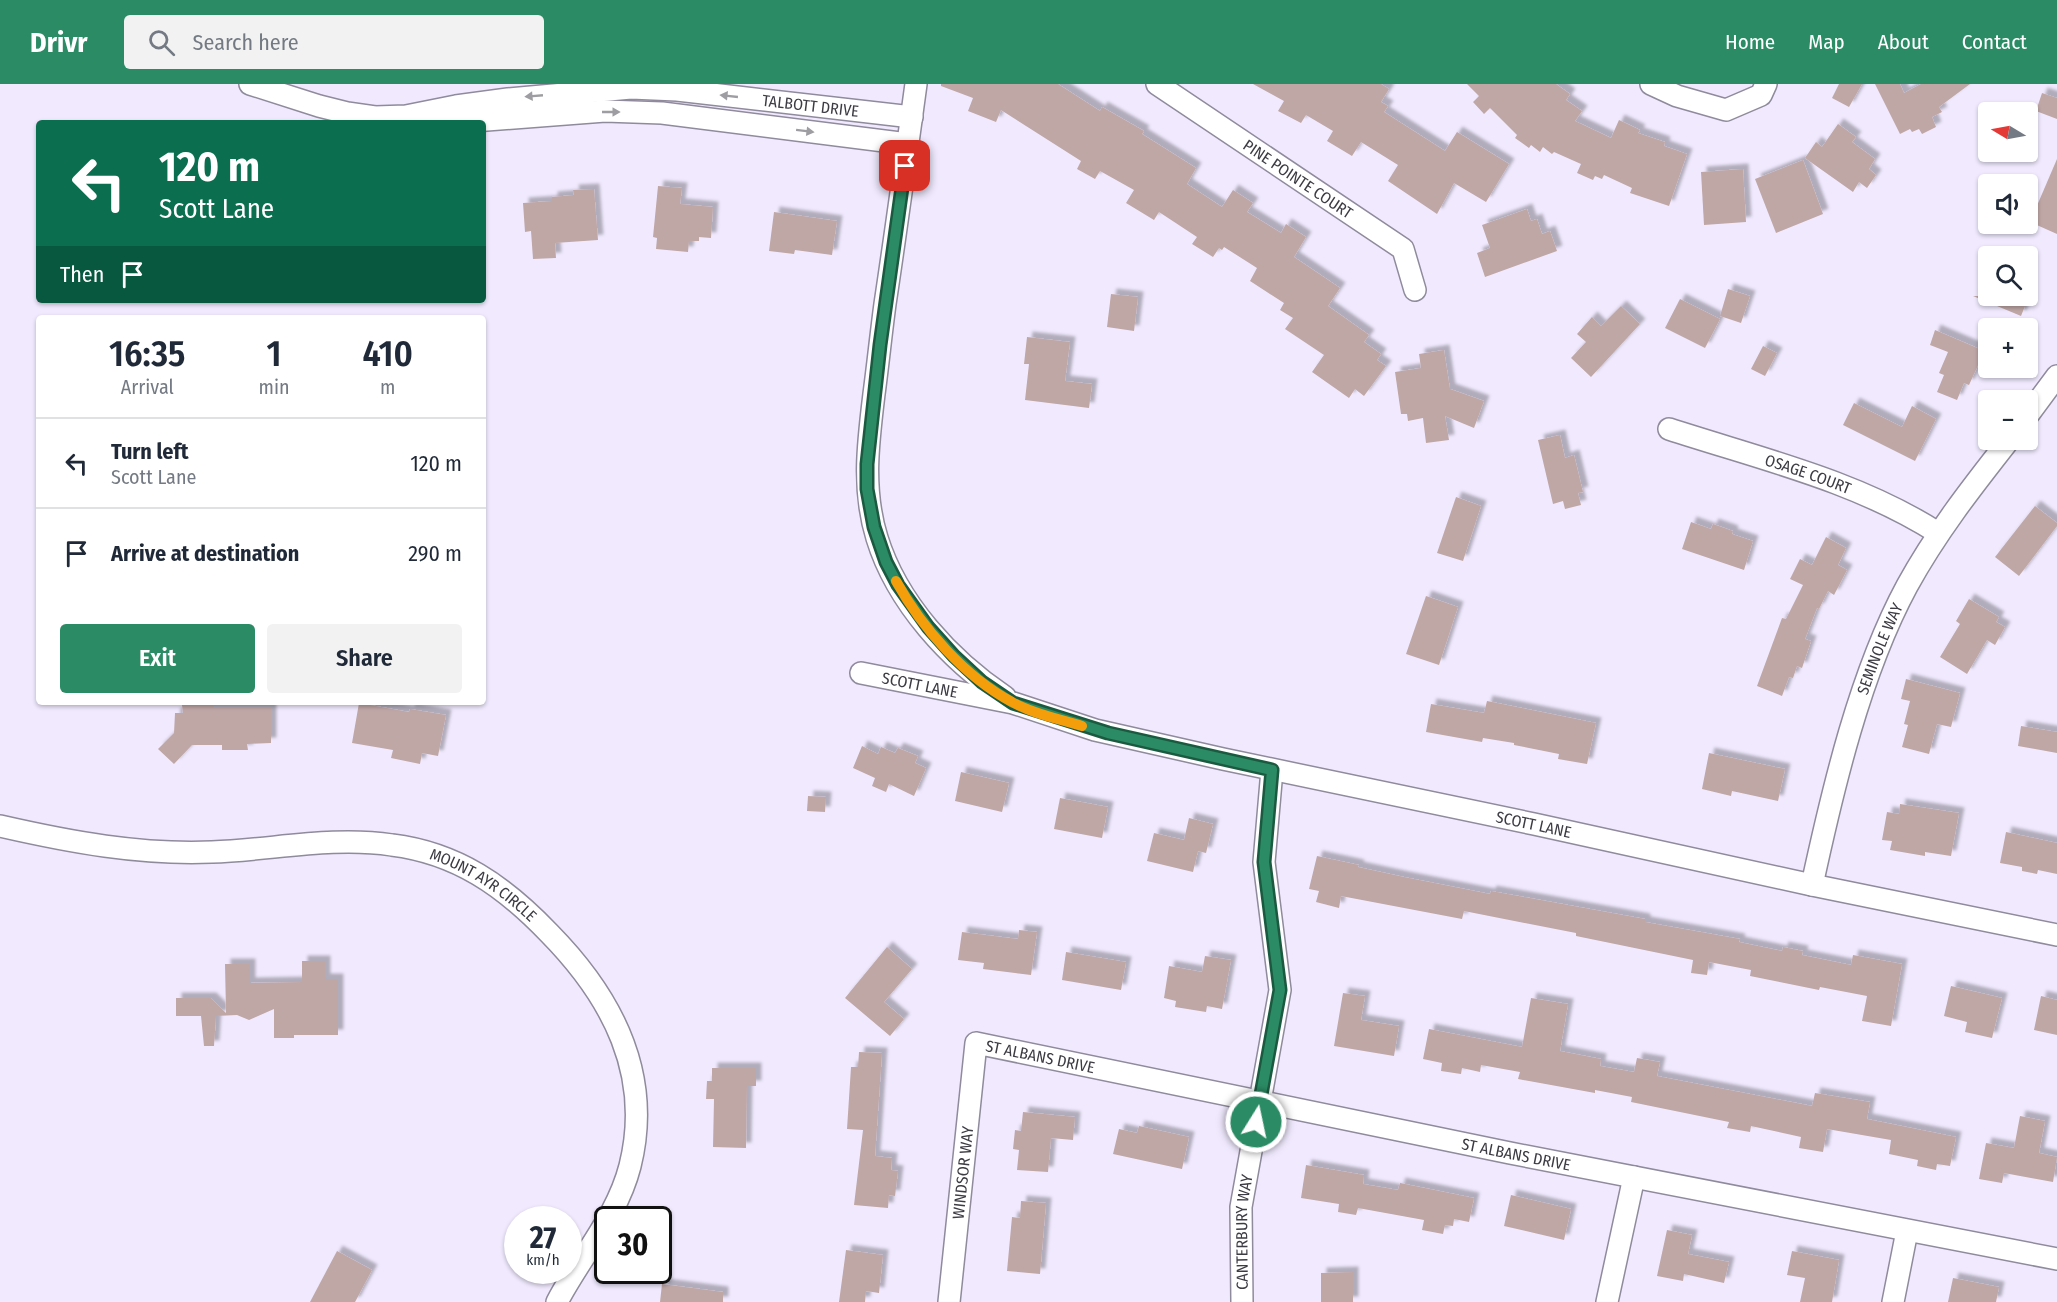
<!DOCTYPE html>
<html lang="en">
<head>
<meta charset="utf-8">
<style>
  :root { --surface:#fff; --page:#f2f2f3; --text:#1f2937; --muted:#747a83; --line:#e0e1e3; --accent:#2a8b64 }
  body { margin:0; font-family:"Fira Sans Condensed",sans-serif; background:var(--page); color:var(--text); height:100vh; display:flex; flex-direction:column; font-size:22px; white-space:nowrap }
  * { box-sizing:border-box; margin:0 }
  p { font-size:20px; color:var(--muted) }
  .icon { flex:none; width:33px; height:33px; fill:none; stroke:currentColor; stroke-width:2; stroke-linecap:round; stroke-linejoin:round }
  .map { position:relative; flex:1; overflow:hidden }
  .drawer { position:absolute; left:36px; top:231px; width:450px; height:390px; display:flex; flex-direction:column; background:var(--surface); border-radius:6px; box-shadow:0 2px 4px #0004 }
  .drawer>* { flex:none }
  .banner { position:absolute; left:36px; top:36px; width:450px; height:183px; border-radius:6px; box-shadow:0 2px 4px #0004; background:#0b6e4f; color:#fff; overflow:hidden }
  .needle { width:39px; rotate:280deg }
  .tools { position:absolute; left:1978px; top:18px; display:grid; gap:12px }
  .tools a { display:grid; place-items:center; width:60px; height:60px; border-radius:6px; background:var(--surface); box-shadow:0 2px 4px #0004; font-size:30px }
  .speed { position:absolute; left:504px; top:1122px; display:flex; gap:12px; font-size:30px; font-weight:700; text-align:center }
  .speed>* { display:grid; place-content:center; width:78px; height:78px; border-radius:50%; background:var(--surface); box-shadow:0 2px 4px #0004; line-height:1 }
  .speed small { font-size:15px; font-weight:400 }
  .speed .limit { border:3px solid #111; border-radius:9px; background:#fff; color:#111 }
  .pin { position:absolute; display:grid; place-items:center; width:51px; height:51px; color:#fff; margin:-26px; border-radius:12px; box-shadow:0 3px 9px #0006 }
  .me { position:absolute; width:66px; margin:-33px; rotate:10deg; stroke-linejoin:round; filter:drop-shadow(0 0 4px #0008) }
  .turn { display:flex; align-items:center; gap:21px; height:126px; padding:0 24px; font-size:27px }
  .turn .icon { width:78px; height:78px; stroke-width:2.5 }
  .turn b { display:block; font-size:42px; line-height:51px }
  .then { display:flex; align-items:center; height:57px; padding:0 24px; background:#0003; gap:12px; font-size:22px }
  .eta { display:flex; justify-content:space-evenly; align-items:center; height:102px; text-align:center }
  .eta b { font-size:36px; font-weight:600; line-height:42px }
  .cta { display:flex; gap:12px; margin-top:auto; padding:12px 24px }
  .cta a { flex:1; height:69px; border-radius:6px; background:var(--accent); color:#fff; font-size:24px; font-weight:600; line-height:69px; text-align:center }
  .cta a+a { background:var(--page); color:var(--text) }
  ul { padding:0; list-style:none }
  li { display:flex; align-items:center; gap:18px; height:90px; padding:0 24px; border-top:2px solid var(--line) }
  li div { flex:1 }
  li b { display:block; font-size:22px }
  li em { font-style:normal }
  header { display:flex; align-items:center; gap:36px; box-sizing:border-box; height:84px; padding:0 30px; background:var(--accent); color:#fff }
  header strong { font-size:28px }
  nav { display:flex; gap:33px; margin-inline-start:auto; font-size:21px }
  .search { width:420px; height:54px; background:var(--page); display:flex; align-items:center; gap:15px; box-sizing:border-box; padding:0 21px; border-radius:6px; color:var(--muted); font-size:22px }
  .map>svg:first-child { display:block }
</style>
</head>
<body>
<header>
<strong>Drivr</strong>
<div class="search"><svg class="icon" aria-label="search" viewBox="0 0 24 24"><circle cx="10" cy="10" r="6"/><path d="M15 15l6 6"/></svg>Search here</div>
<nav><a>Home</a><a>Map</a><a>About</a><a>Contact</a></nav>
</header>
<div class="map">
<svg width="2057" height="1218" viewBox="0 0 2057 1218">
  <defs>
    <filter id="shadow"><feDropShadow dx="5.5" dy="-5.5" stdDeviation="1.5" flood-color="#0004"/></filter>
  </defs>
  <rect width="100%" height="100%" fill="#f1eaff"/>
  <!-- building -->
  <g fill="#bfa7a6" filter="url(#shadow)">
    <polygon points="941,0 1058,0 1100,27 1102,23 1144,47 1142,50 1196,84 1187,100 1222,123 1233,106 1253,119 1247,128 1281,149 1286,140 1306,153 1294,173 1340,204 1328,222 1369,251 1364,258 1381,270 1377,276 1386,282 1364,312 1355,305 1349,314 1312,288 1324,271 1285,245 1293,234 1280,226 1284,219 1250,197 1257,184 1224,163 1222,166 1219,164 1213,173 1192,160 1197,153 1159,128 1154,136 1126,119 1134,106 1100,87 1095,95 1077,85 1081,77 1001,26 996,38 968,27 973,14 941,2"/>
    <polygon points="1253,0 1381,0 1389,5 1381,18 1388,22 1384,28 1445,67 1457,48 1509,80 1486,118 1454,99 1437,130 1388,97 1398,81 1361,58 1352,72 1327,57 1333,47 1306,31 1301,39 1278,27 1284,17"/>
    <polygon points="1467,0 1556,0 1570,10 1566,16 1582,27 1575,37 1611,54 1619,36 1640,46 1638,49 1665,58 1664,62 1687,70 1669,122 1630,109 1632,104 1604,91 1602,95 1595,92 1593,96 1577,89 1581,80 1554,68 1552,70 1543,63 1540,68 1531,61 1529,64 1515,54 1517,51 1490,24 1484,30 1473,18 1479,12"/>
    <polygon points="1839,0 1862,0 1849,23 1832,14"/>
    <polygon points="1875,0 1900,0 1904,9 1921,0 1970,0 1939,23 1942,28 1932,33 1936,43 1922,50 1919,45 1912,48 1910,45 1900,50"/>
    <polygon points="2042,9 2057,14 2057,35 2036,27"/>
    <polygon points="1838,40 1856,53 1852,58 1875,75 1869,85 1876,91 1867,104 1859,98 1853,108 1805,74 1816,58 1822,63"/>
    <polygon points="2057,75 2057,150 2030,138"/>
    <polygon points="1803,76 1823,130 1776,149 1755,95"/>
    <polygon points="1743,85 1746,138 1704,141 1701,88"/>
    <polygon points="658,102 682,104 680,120 713,123 711,154 699,153 699,157 689,157 688,168 656,165 657,154 653,153"/>
    <polygon points="594,105 598,156 555,159 556,174 533,175 531,147 525,148 523,119 552,117 552,113 574,111 573,106"/>
    <polygon points="1527,125 1531,137 1537,135 1542,150 1550,147 1557,167 1485,193 1477,169 1490,164 1482,141"/>
    <polygon points="774,128 837,137 832,171 795,166 794,170 769,167"/>
    <polygon points="1728,205 1750,212 1741,239 1720,232"/>
    <polygon points="1111,210 1138,213 1134,247 1107,243"/>
    <polygon points="1973,212 2029,212 2021,232"/>
    <polygon points="1680,215 1720,235 1705,264 1665,244"/>
    <polygon points="1621,222 1640,240 1591,293 1571,274 1586,258 1577,250 1592,233 1601,242"/>
    <polygon points="1935,246 1989,269 1989,283 1979,279 1969,301 1964,299 1957,316 1937,308 1944,291 1939,289 1948,268 1930,261"/>
    <polygon points="1027,253 1070,258 1065,297 1092,300 1089,324 1025,316 1029,280 1024,280"/>
    <polygon points="1763,262 1777,269 1765,292 1751,285"/>
    <polygon points="1444,266 1450,305 1484,317 1474,344 1445,332 1449,356 1426,359 1423,334 1408,337 1407,330 1401,330 1395,288 1421,284 1419,270"/>
    <polygon points="1854,319 1902,343 1912,322 1936,335 1915,377 1843,341"/>
    <polygon points="1560,351 1565,374 1574,371 1583,408 1578,409 1581,421 1565,425 1563,417 1553,420 1538,356"/>
    <polygon points="1456,413 1481,422 1463,477 1437,469"/>
    <polygon points="2035,422 2057,439 2057,442 2019,492 1995,473"/>
    <polygon points="1691,438 1711,445 1713,440 1733,447 1732,450 1753,457 1744,486 1682,465"/>
    <polygon points="1826,453 1846,464 1838,481 1847,486 1834,511 1828,507 1819,525 1817,524 1805,555 1811,557 1802,584 1797,582 1793,594 1789,593 1782,612 1757,602 1782,534 1786,535 1803,501 1790,495 1800,475 1812,481"/>
    <polygon points="1426,512 1458,523 1439,581 1406,570"/>
    <polygon points="1969,515 1999,533 1996,538 2005,543 1995,561 1987,556 1967,590 1940,573 1960,540 1956,537"/>
    <polygon points="1906,595 1960,609 1951,643 1937,640 1929,670 1902,663 1908,641 1904,640 1910,617 1901,615"/>
    <polygon points="1487,617 1596,639 1587,680 1558,675 1559,670 1514,661 1514,659 1483,654 1482,658 1426,648 1431,620 1484,629"/>
    <polygon points="191,618 213,618 213,624 271,624 271,659 247,660 248,666 222,666 222,661 192,661 174,680 158,665 174,649 175,629 183,629 182,621 191,621"/>
    <polygon points="359,619 409,628 410,625 446,631 438,672 422,669 420,680 391,674 393,666 352,659"/>
    <polygon points="2021,642 2057,648 2057,669 2018,662"/>
    <polygon points="862,662 878,670 881,663 895,669 898,664 918,672 915,679 926,684 914,712 889,700 886,708 872,702 875,694 853,684"/>
    <polygon points="1709,669 1785,685 1778,717 1732,707 1731,712 1702,705"/>
    <polygon points="961,688 1009,699 1002,728 955,717"/>
    <polygon points="808,712 826,713 825,728 807,727"/>
    <polygon points="1060,714 1108,723 1102,754 1054,745"/>
    <polygon points="1900,720 1959,729 1951,772 1925,768 1925,772 1890,766 1892,757 1882,756 1887,728 1899,730"/>
    <polygon points="1189,734 1213,740 1206,769 1198,767 1193,788 1147,777 1154,749 1184,756"/>
    <polygon points="2006,748 2057,759 2057,790 2038,786 2037,790 2022,787 2022,783 2000,779"/>
    <polygon points="1317,772 1359,781 1358,783 1404,793 1490,810 1491,807 1645,835 1645,838 1740,855 1739,858 1782,867 1783,863 1803,867 1802,871 1851,881 1853,871 1902,880 1891,942 1862,937 1867,912 1820,903 1819,906 1750,892 1751,886 1709,878 1707,891 1691,889 1693,876 1576,852 1576,849 1464,827 1462,835 1341,812 1339,824 1316,818 1319,807 1309,805"/>
    <polygon points="1019,846 1037,848 1031,891 983,885 984,879 958,876 962,848 1018,855"/>
    <polygon points="887,863 912,885 884,918 904,935 890,952 845,914"/>
    <polygon points="1066,868 1126,878 1121,906 1062,896"/>
    <polygon points="1205,872 1231,876 1222,925 1207,922 1206,928 1175,923 1176,917 1164,914 1169,882 1202,888"/>
    <polygon points="302,877 325,877 325,895 338,895 338,951 294,951 294,954 274,954 274,925 249,936 237,931 216,932 214,962 204,962 201,932 176,932 176,914 211,914 226,929 225,880 250,880 250,899 302,898"/>
    <polygon points="1951,902 2002,914 1992,954 1965,948 1967,938 1944,932"/>
    <polygon points="1343,909 1365,912 1361,936 1399,942 1394,972 1334,962"/>
    <polygon points="2041,912 2057,916 2057,951 2034,946"/>
    <polygon points="1531,914 1568,920 1560,967 1601,975 1600,982 1634,988 1637,974 1660,978 1657,992 1812,1022 1815,1009 1870,1018 1867,1035 1956,1053 1950,1082 1937,1080 1936,1086 1917,1082 1918,1076 1889,1070 1891,1056 1827,1045 1823,1068 1799,1064 1801,1053 1751,1042 1750,1048 1727,1044 1729,1038 1631,1018 1632,1013 1595,1006 1595,1009 1518,995 1520,988 1481,981 1480,988 1462,984 1461,990 1441,987 1442,979 1423,975 1429,945 1522,963"/>
    <polygon points="859,968 882,969 875,1072 892,1074 891,1086 898,1087 895,1112 889,1111 888,1124 854,1121 863,1046 847,1045 851,983 858,983"/>
    <polygon points="712,984 756,984 756,1002 747,1002 746,1064 713,1063 714,1015 706,1015 707,997 712,997"/>
    <polygon points="1023,1028 1075,1033 1073,1056 1051,1054 1048,1088 1017,1086 1019,1066 1013,1065 1015,1046 1021,1047"/>
    <polygon points="2020,1032 2045,1037 2039,1069 2057,1073 2053,1098 2004,1089 2002,1099 1979,1095 1986,1059 2014,1064"/>
    <polygon points="1139,1042 1189,1053 1182,1085 1113,1070 1119,1045 1137,1049"/>
    <polygon points="1306,1081 1364,1091 1363,1100 1398,1106 1400,1099 1474,1114 1469,1138 1454,1135 1453,1142 1445,1141 1443,1150 1422,1146 1424,1136 1358,1124 1356,1131 1338,1128 1339,1120 1301,1114"/>
    <polygon points="1511,1111 1571,1125 1564,1156 1504,1142"/>
    <polygon points="1021,1117 1046,1119 1040,1190 1007,1187 1012,1133 1020,1134"/>
    <polygon points="1667,1146 1692,1151 1688,1170 1729,1178 1724,1199 1684,1190 1683,1197 1657,1192"/>
    <polygon points="846,1166 883,1171 879,1209 866,1207 865,1218 839,1218"/>
    <polygon points="337,1167 372,1186 355,1218 310,1218"/>
    <polygon points="1792,1167 1839,1176 1832,1218 1800,1218 1805,1194 1787,1191"/>
    <polygon points="1353,1188 1353,1218 1321,1218 1321,1189"/>
    <polygon points="1953,1194 1999,1203 1996,1218 1948,1218"/>
    <polygon points="662,1200 723,1208 723,1218 660,1218"/>
  </g>
  <g fill="none" stroke-linecap="round" stroke-linejoin="round">
    <!-- minor casing -->
    <g stroke="#908a9d" stroke-width="24">
      <g id="minor">
        <path id="s1" d="M250,0L319,22L347,29L375,33L406,32L456,22L508,15L631,4L677,6L912,33"/>
        <path d="M916,0C906,73 896,147 885,220C881,250 878,280 874,310C868,359 862,406 877,454C897,519 950,576 1005,613"/>
        <path id="s2" d="M1157,0L1403,165L1415,206"/>
        <polyline points="1651,0 1677,12 1726,26 1761,11 1766,0"/>
        <polyline points="431,34 474,37 605,27 662,29 908,60"/>
        <polyline points="2028,331 2057,292"/>
        <path id="s3" d="M1669,345C1761,375 1857,397 1938,449"/>
        <path id="s4" d="M861,589L1013,619L1095,646L1223,675L1534,740L1812,801L2057,851"/>
        <path id="s5" d="M0,742C70,758 140,771 212,768C272,766 332,752 392,761C457,769 504,802 549,849C612,913 653,990 630,1082C617,1133 581,1172 557,1218"/>
        <path id="s6" d="M1812,801C1833,704 1860,589 1907,502C1936,449 1972,403 2009,356"/>
        <path id="s7" d="M949,1218L976,959L1510,1069L2057,1175"/>
        <path id="s8" d="M1242,1218L1241,1123L1280,906L1264,778L1272,686"/>
        <polyline points="1607,1218 1634,1093"/>
        <polyline points="1893,1218 1907,1147"/>
      </g>
    </g>
    <!-- minor -->
    <use href="#minor" stroke="#fff" stroke-width="21"/>
  </g>
  <!-- one-way arrows -->
  <defs><path id="oneway-solid" d="M-6-.8H1V-3.2L6.5 0L1 3.2V.8H-6Z" transform="scale(1.5)"/></defs>
  <g fill="#9e9da1">
    <use href="#oneway-solid" transform="translate(534 12) rotate(175)"/>
    <use href="#oneway-solid" transform="translate(729 12) rotate(-174)"/>
    <use href="#oneway-solid" transform="translate(611 28)"/>
    <use href="#oneway-solid" transform="translate(805 47) rotate(7)"/>
  </g>
  <g fill="none" stroke-linecap="round" stroke-linejoin="round">
    <!-- route casing -->
    <g stroke="#1b5a41" stroke-width="15">
      <polyline id="route" points="905,82 880,261 867,380 867,405 874,443 886,478 898,501 928,543 954,572 982,598 1013,619 1108,649 1272,686 1264,778 1280,906 1256,1038"/>
    </g>
    <!-- route -->
    <use href="#route" stroke="#2a8b64" stroke-width="10"/>
    <!-- slow -->
    <path stroke="#f59e0b" stroke-width="10" d="M896,497C922,544 965,593 1012,618C1033,630 1060,635 1082,642"/>
  </g>
  <g text-anchor="middle" dominant-baseline="central" stroke-width="6" stroke-linejoin="round" paint-order="stroke">
    <!-- street labels -->
    <g font-size="16" fill="#3d3b43" stroke="#f1eaff">
      <text stroke="none"><textPath href="#s1" startOffset="568">TALBOTT DRIVE</textPath></text>
      <text stroke="none"><textPath href="#s2" startOffset="170">PINE POINTE COURT</textPath></text>
      <text stroke="none"><textPath href="#s3" startOffset="146">OSAGE COURT</textPath></text>
      <text stroke="none"><textPath href="#s6" startOffset="246">SEMINOLE WAY</textPath></text>
      <text stroke="none"><textPath href="#s4" startOffset="60">SCOTT LANE</textPath></text>
      <text stroke="none"><textPath href="#s4" startOffset="690">SCOTT LANE</textPath></text>
      <text stroke="none"><textPath href="#s5" startOffset="496">MOUNT AYR CIRCLE</textPath></text>
      <text stroke="none"><textPath href="#s7" startOffset="326">ST ALBANS DRIVE</textPath></text>
      <text stroke="none"><textPath href="#s7" startOffset="812">ST ALBANS DRIVE</textPath></text>
      <text stroke="none"><textPath href="#s7" startOffset="130">WINDSOR WAY</textPath></text>
      <text stroke="none"><textPath href="#s8" startOffset="70">CANTERBURY WAY</textPath></text>
    </g>
  </g>
</svg>
<div class="tools">
<a><svg class="needle" viewBox="-14 -14 28 28"><path d="M0-13l5 13h-10z" fill="#e53935"/><path d="M0 13l5-13h-10z" fill="#747a83"/></svg></a>
<a><svg class="icon" aria-label="sound" viewBox="0 0 24 24"><path d="M4 9h4l5-4v14l-5-4H4zM17 9q2 3 0 6"/></svg></a>
<a><svg class="icon" aria-label="search" viewBox="0 0 24 24"><circle cx="10" cy="10" r="6"/><path d="M15 15l6 6"/></svg></a>
<a>+</a>
<a>−</a>
</div>
<div class="speed"><div>27<small>km/h</small></div><div class="limit">30</div></div>
<div class="pin" style="left:905px;top:82px;background:#d93025"><svg class="icon" aria-label="arrive" viewBox="0 0 24 24"><path d="M6 21V4h12l-3 4 3 4H6"/></svg></div>
<svg class="me" style="left:1256px;top:1038px" viewBox="-20 -20 40 40"><circle r="17" fill="#2a8b64" stroke="#fff" stroke-width="3"/><path d="M0-11L8 9 0 5-8 9z" fill="#fff"/></svg>
<div class="banner">
<div class="turn"><svg class="icon" aria-label="left" viewBox="0 0 24 24"><path d="M17 20v-9H6M10 6l-5 5 5 5"/></svg><div><b>120 m</b>Scott Lane</div></div>
<div class="then">Then<svg class="icon" aria-label="arrive" viewBox="0 0 24 24"><path d="M6 21V4h12l-3 4 3 4H6"/></svg></div>
</div>
<section class="drawer">
<div class="eta">
<div><b>16:35</b><p>Arrival</p></div>
<div><b>1</b><p>min</p></div>
<div><b>410</b><p>m</p></div>
</div>
<ul>
<li><svg class="icon" aria-label="left" viewBox="0 0 24 24"><path d="M17 20v-9H6M10 6l-5 5 5 5"/></svg><div><b>Turn left</b><p>Scott Lane</p></div><em>120 m</em></li>
<li><svg class="icon" aria-label="arrive" viewBox="0 0 24 24"><path d="M6 21V4h12l-3 4 3 4H6"/></svg><div><b>Arrive at destination</b></div><em>290 m</em></li>
</ul>
<div class="cta"><a>Exit</a><a>Share</a></div>
</section>
</div>
</body>
</html>
